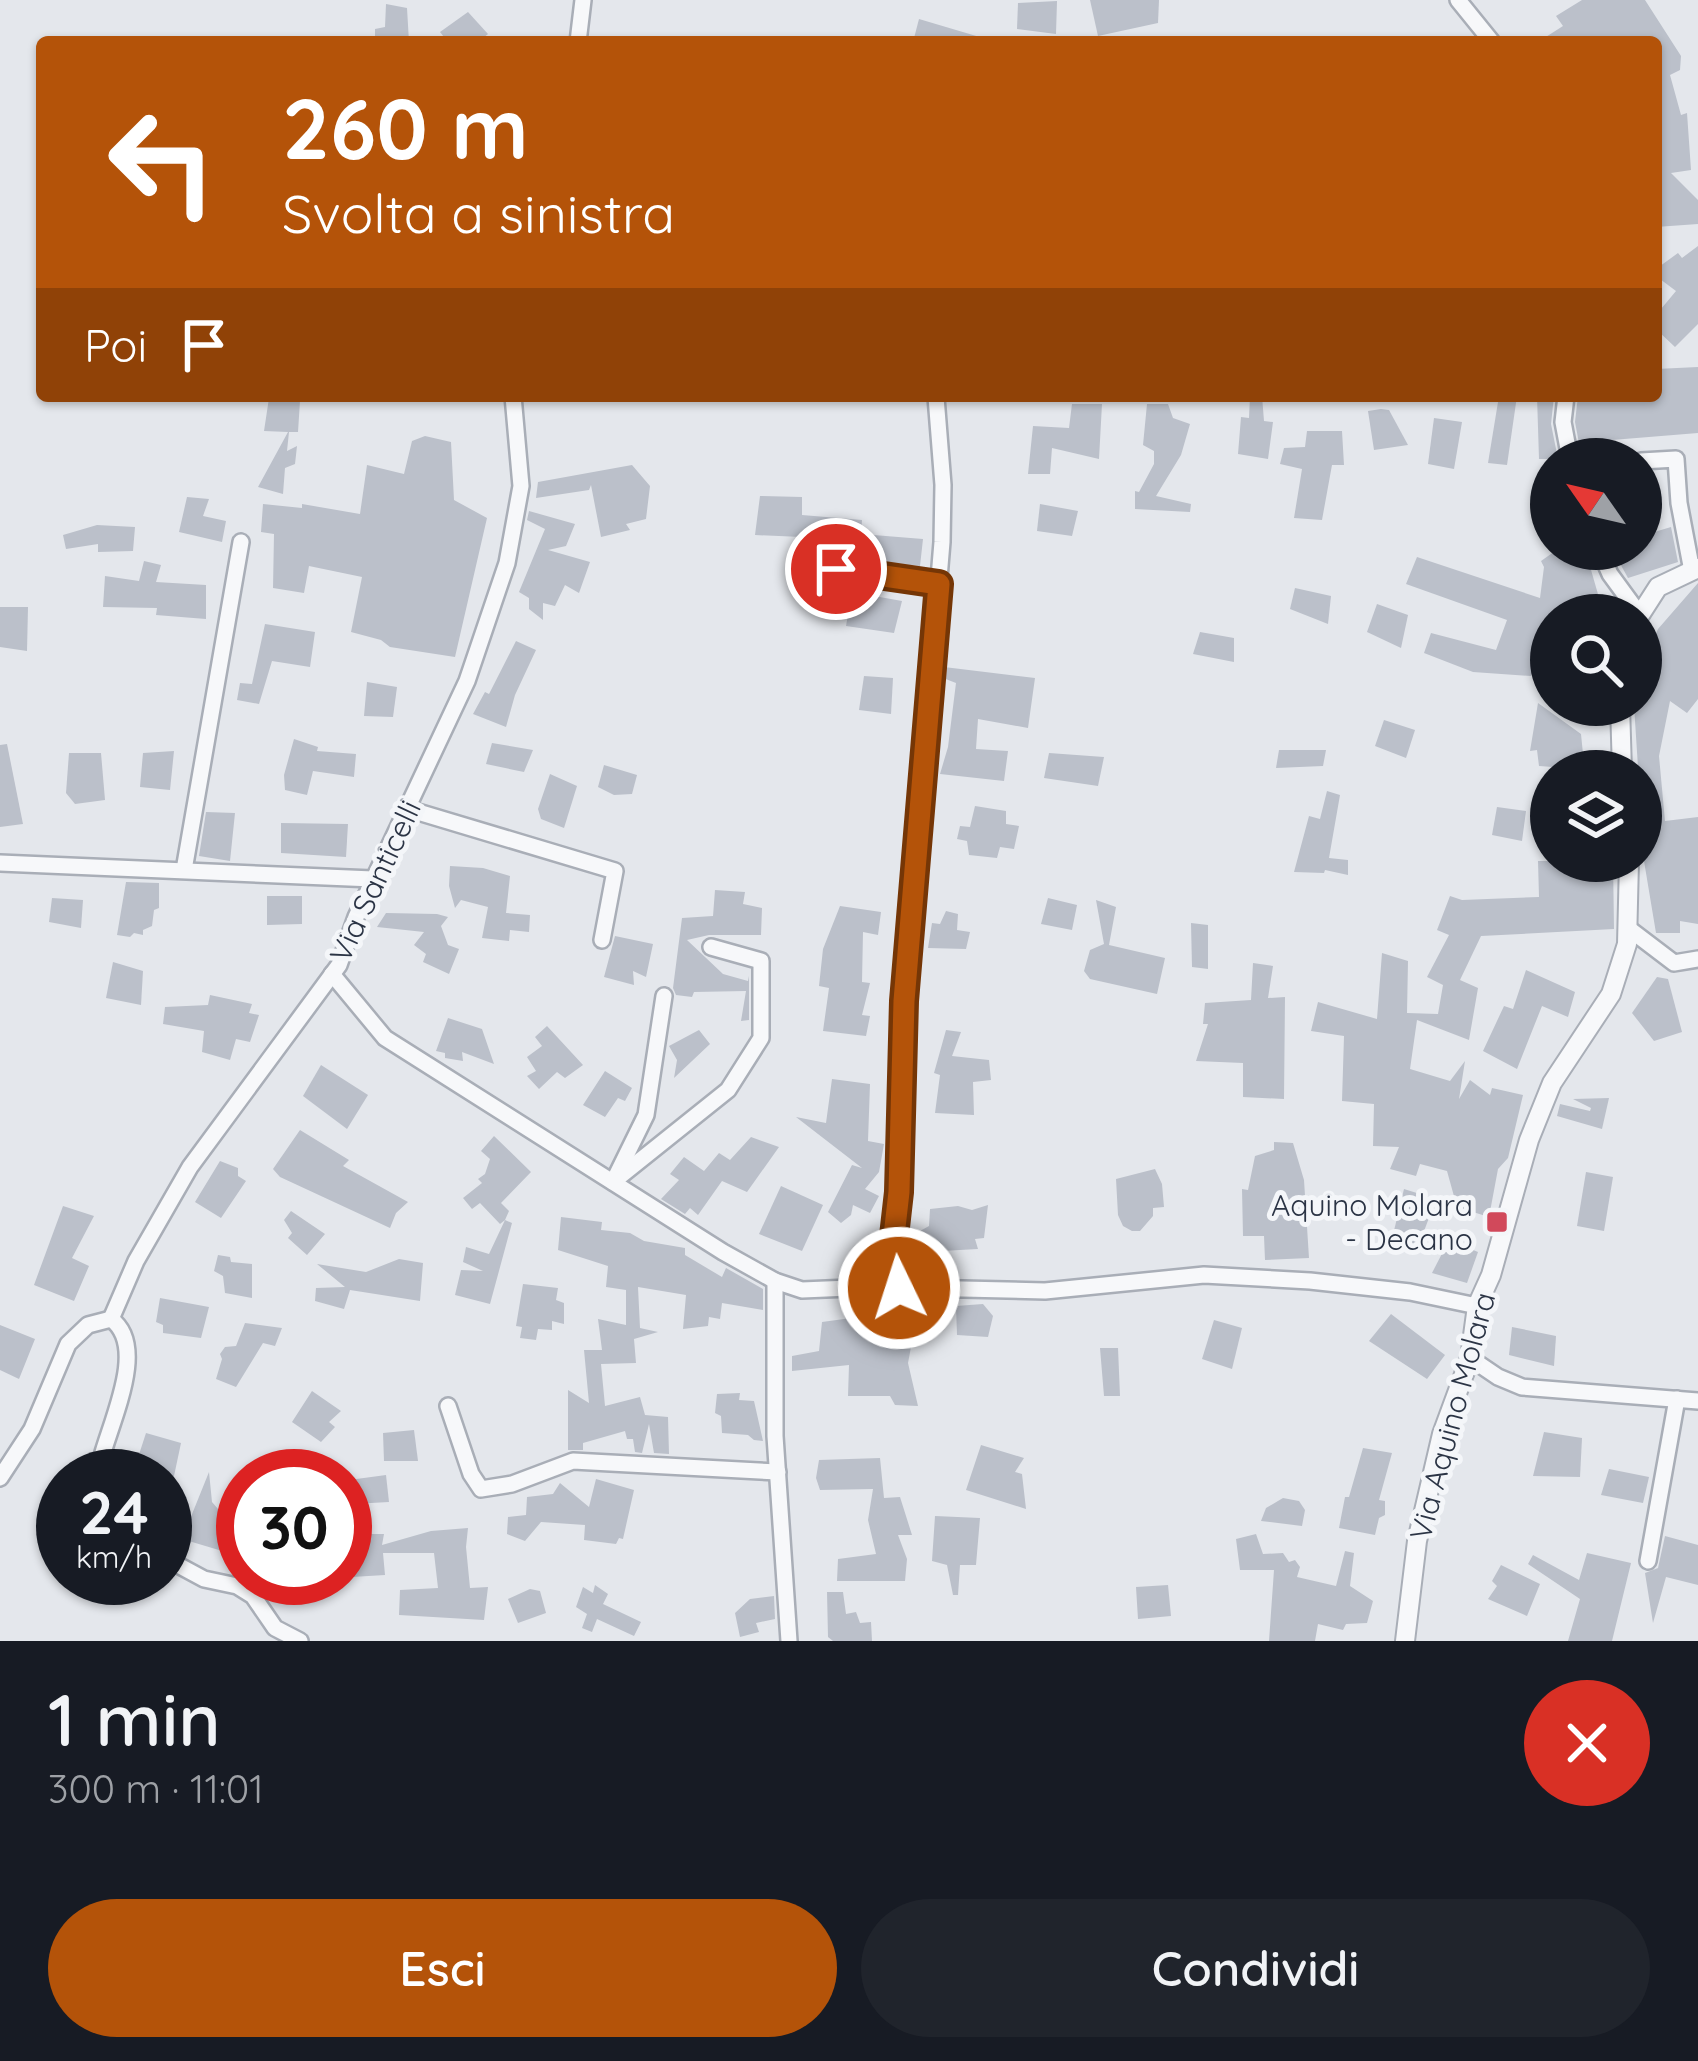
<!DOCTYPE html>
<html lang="it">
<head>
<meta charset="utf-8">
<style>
  :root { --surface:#171b24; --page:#20242c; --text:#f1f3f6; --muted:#9ea1a6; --accent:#b45309 }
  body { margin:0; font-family:Quicksand,sans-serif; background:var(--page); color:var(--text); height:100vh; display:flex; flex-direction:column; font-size:45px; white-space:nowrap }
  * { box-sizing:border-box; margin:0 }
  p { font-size:39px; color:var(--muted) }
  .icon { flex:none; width:66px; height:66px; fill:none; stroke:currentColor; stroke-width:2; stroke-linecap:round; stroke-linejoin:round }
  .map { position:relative; height:1641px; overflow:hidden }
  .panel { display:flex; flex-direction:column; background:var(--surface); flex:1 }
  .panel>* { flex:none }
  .top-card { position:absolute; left:36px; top:36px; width:1626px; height:366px; border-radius:12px; box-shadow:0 3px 9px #0004; background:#b45309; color:#fff; overflow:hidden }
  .needle { width:78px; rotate:304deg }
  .tools { position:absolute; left:1530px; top:438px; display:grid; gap:24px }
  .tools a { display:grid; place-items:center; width:132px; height:132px; border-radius:50%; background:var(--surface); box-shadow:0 3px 9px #0004; font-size:60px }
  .speed { position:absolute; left:36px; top:1449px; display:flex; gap:24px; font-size:60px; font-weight:700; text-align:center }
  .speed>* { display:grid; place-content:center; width:156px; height:156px; border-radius:50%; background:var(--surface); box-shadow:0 3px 9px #0004; line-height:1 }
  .speed small { font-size:30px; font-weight:400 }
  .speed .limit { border:18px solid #d22; background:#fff; color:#111 }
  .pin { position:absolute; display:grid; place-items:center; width:102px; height:102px; color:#fff; margin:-51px; border:6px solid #fff; border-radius:50%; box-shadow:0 3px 12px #0007 }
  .me { position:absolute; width:132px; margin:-66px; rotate:356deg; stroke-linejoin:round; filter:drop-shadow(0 0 9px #0008) }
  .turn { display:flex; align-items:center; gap:42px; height:252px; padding:0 48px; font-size:54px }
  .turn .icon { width:156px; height:156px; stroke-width:2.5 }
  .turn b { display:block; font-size:84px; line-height:102px }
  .then { display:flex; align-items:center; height:114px; padding:0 48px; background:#0003; gap:24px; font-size:45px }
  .round { display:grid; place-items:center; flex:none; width:126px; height:126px; border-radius:63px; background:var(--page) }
  .overview { display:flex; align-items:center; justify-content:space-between; height:204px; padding:0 48px }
  h1 { font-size:72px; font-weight:600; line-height:90px }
  .primary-button { display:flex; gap:24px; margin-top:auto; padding:24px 48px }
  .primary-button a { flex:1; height:138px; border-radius:72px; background:var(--accent); color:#fff; font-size:48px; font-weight:600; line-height:138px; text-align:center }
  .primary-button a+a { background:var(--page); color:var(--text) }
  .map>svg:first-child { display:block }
</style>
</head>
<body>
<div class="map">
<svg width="1698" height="1641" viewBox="0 0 1698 1641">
  <rect width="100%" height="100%" fill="#e4e7ec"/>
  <!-- building -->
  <g fill="#bbc0ca">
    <polygon points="1090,0 1159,0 1158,23 1098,36"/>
    <polygon points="1582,0 1645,0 1681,56 1680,70 1670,75 1681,115 1687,113 1691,170 1671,173 1698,200 1698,224 1656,227 1656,42 1538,42 1563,26 1556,16"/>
    <polygon points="1057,1 1056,34 1017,29 1018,3"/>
    <polygon points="386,4 407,8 409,42 375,42 375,29 385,27"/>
    <polygon points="468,12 488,34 478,42 448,42 440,32"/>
    <polygon points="919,19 983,38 983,42 913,42"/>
    <polygon points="1698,246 1698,324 1675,347 1656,329 1656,315 1676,291 1656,276 1656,269 1678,253 1682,258"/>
    <polygon points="1698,367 1698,433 1612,440 1613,459 1582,459 1575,422 1578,396 1656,396 1656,369"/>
    <polygon points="1250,396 1262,396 1264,421 1273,422 1268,459 1238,454 1241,417 1249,418"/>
    <polygon points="1499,396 1517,396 1507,465 1488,463"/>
    <polygon points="1537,396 1554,396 1551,424 1558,459 1539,459"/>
    <polygon points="269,398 300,401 298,432 289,432 287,451 297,446 295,464 285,468 283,494 258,487 288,432 264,431"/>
    <polygon points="1072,404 1102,404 1099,459 1052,448 1050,474 1028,474 1033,426 1069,428"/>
    <polygon points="1147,404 1168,404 1173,418 1190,424 1181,455 1156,496 1191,504 1190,512 1135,509 1135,491 1139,492 1154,464 1154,451 1143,445"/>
    <polygon points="1381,409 1389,410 1408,445 1374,450 1368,411"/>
    <polygon points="1434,418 1462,422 1454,469 1428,464"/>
    <polygon points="1307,431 1342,431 1344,465 1332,465 1322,520 1294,518 1302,469 1280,464 1284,448 1305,447"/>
    <polygon points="425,436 451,442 454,500 487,518 455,657 390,647 381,640 351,632 362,577 309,566 304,593 273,588 274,534 261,532 263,504 302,508 302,504 360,514 367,465 404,474 412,441"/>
    <polygon points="632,465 650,486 646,519 626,524 630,530 601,537 591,485 589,490 536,498 538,482"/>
    <polygon points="760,496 802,497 802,515 862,520 861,534 923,539 920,566 882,563 883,548 823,551 824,538 755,535"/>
    <polygon points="187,497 209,499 203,516 226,521 222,542 179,532"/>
    <polygon points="1040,504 1078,511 1072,536 1037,531"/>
    <polygon points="529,511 575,524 566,546 548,550 590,562 579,593 565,585 555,606 543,603 543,620 529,609 529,598 519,592 545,529 527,520"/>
    <polygon points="97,525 135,527 133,551 98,552 98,544 66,549 63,535"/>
    <polygon points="1671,527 1678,562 1628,578 1612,549 1641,549 1641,536"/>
    <polygon points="1558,549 1585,549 1604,615 1551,615 1551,634 1531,676 1473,672 1424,653 1431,633 1496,650 1507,620 1406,584 1417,557 1540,598 1544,567 1541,561"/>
    <polygon points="144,561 161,565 156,582 206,585 206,619 156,615 157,608 103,607 105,576 139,581"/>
    <polygon points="1698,583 1698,699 1687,713 1670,701 1659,756 1665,821 1698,817 1698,924 1680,921 1680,933 1656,933 1644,861 1634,705 1641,705 1641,689 1661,653 1651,644 1658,629"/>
    <polygon points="1295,588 1331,596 1328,624 1290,609"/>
    <polygon points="852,592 902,601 894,633 846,626"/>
    <polygon points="1377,604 1408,615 1401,648 1367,632"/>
    <polygon points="0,607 28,607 27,651 0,647"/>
    <polygon points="265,624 315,632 310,667 272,661 259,704 237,700 240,683 252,684"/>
    <polygon points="1200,632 1234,638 1234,662 1193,654"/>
    <polygon points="516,641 536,650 515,695 506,727 473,714 485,692 489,694"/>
    <polygon points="944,667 1035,678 1028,728 978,719 976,749 1008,751 1004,781 940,774 948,747 956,683 943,678"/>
    <polygon points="864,676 893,678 891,714 859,710"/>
    <polygon points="367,682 397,687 393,717 364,716"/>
    <polygon points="1538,703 1581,734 1583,754 1607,751 1608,771 1539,766 1537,750 1530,751"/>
    <polygon points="1384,720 1415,730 1406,758 1375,746"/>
    <polygon points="294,739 318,747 317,751 356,754 354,777 313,771 307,795 285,790 284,775"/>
    <polygon points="492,743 533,750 524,772 486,764"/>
    <polygon points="7,744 23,824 0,827 0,745"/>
    <polygon points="1279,750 1326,750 1323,766 1276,768"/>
    <polygon points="174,751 170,790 140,787 143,753"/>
    <polygon points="69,753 101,753 105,800 75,804 66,793"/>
    <polygon points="1049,753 1104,757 1098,786 1044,778"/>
    <polygon points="604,765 637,775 632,794 614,795 598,787"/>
    <polygon points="550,774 577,786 564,828 541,819 538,809"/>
    <polygon points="1327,791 1340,795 1329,858 1348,860 1348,875 1325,870 1324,873 1294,872 1309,816 1320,819"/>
    <polygon points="975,806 1006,811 1006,824 1019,826 1014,849 1000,847 997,858 969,855 967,841 957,839 960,826 970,827"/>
    <polygon points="1497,807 1526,811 1522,841 1492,835"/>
    <polygon points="206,812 235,813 230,861 199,856"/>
    <polygon points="281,823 348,824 346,857 281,853"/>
    <polygon points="1538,861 1613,861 1614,929 1481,936 1460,980 1478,988 1469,1040 1417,1020 1410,1069 1450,1081 1465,1061 1459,1099 1470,1080 1490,1095 1492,1088 1523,1095 1508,1158 1498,1169 1489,1217 1457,1207 1447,1171 1420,1164 1416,1176 1390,1169 1399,1147 1373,1146 1374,1104 1342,1101 1344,1036 1311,1031 1318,1002 1377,1019 1382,953 1408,961 1407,1013 1438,1014 1443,985 1427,977 1449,935 1437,930 1450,896 1462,900 1539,897"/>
    <polygon points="450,866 483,868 510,876 506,913 530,915 529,932 510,930 509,941 482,938 488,907 461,900 455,908 449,886"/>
    <polygon points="126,882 159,883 159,908 154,910 152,926 143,930 143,935 134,933 130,937 117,935"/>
    <polygon points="715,890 745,892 743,904 762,908 761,935 709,935 687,940 723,974 748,981 749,976 749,1020 741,1021 746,991 694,992 692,997 676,995 673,988 682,918 713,916"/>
    <polygon points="267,896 302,896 302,924 267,925"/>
    <polygon points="52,898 83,900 81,928 49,922"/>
    <polygon points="1048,898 1077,905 1072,930 1041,924"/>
    <polygon points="1096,900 1116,907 1109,945 1165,958 1157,994 1090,979 1084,971 1090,950 1104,944"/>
    <polygon points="840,906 881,912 878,935 863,932 862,982 870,983 862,1015 870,1016 866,1036 823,1031 829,988 819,986 823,949"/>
    <polygon points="946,911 958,914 957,930 970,932 966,949 928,948 932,923 940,924"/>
    <polygon points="386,913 437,914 448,917 441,926 448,945 459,949 449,974 423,962 426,954 414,945 424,932 377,927"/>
    <polygon points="1191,923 1208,925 1208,969 1192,967"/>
    <polygon points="615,936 653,944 646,977 633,971 634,985 604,977"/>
    <polygon points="113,962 143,971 141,1005 106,998"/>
    <polygon points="1253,963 1273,966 1268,998 1285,997 1284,1099 1243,1097 1243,1063 1196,1061 1208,1024 1203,1024 1205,1003 1251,1000"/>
    <polygon points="1526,970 1575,992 1568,1017 1542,1006 1517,1069 1483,1051 1504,1006 1513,1009"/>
    <polygon points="1657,977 1668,979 1682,1032 1654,1041 1632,1013"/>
    <polygon points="210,995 252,1004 249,1013 259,1015 250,1042 236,1039 230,1060 202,1052 204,1031 163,1024 165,1007 208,1005"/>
    <polygon points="448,1018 482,1029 494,1064 462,1052 463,1061 445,1058 445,1053 436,1051"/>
    <polygon points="547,1026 583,1065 565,1078 557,1072 539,1089 527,1076 536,1071 527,1057 542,1046 535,1037"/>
    <polygon points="699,1030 710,1044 674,1078 677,1060 669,1046"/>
    <polygon points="946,1030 961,1032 952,1056 989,1060 991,1080 973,1082 974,1115 935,1113 940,1075 934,1073"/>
    <polygon points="321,1065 368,1095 347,1129 303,1096"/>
    <polygon points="605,1071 632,1088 625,1101 618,1098 605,1117 583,1105"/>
    <polygon points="832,1079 870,1084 868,1141 884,1144 879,1172 865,1189 879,1196 870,1213 853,1205 851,1215 841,1223 828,1212 852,1165 862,1168 796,1117 826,1123"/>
    <polygon points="1609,1098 1602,1129 1557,1116 1560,1104 1590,1111 1591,1108 1573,1099"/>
    <polygon points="300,1130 349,1160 343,1166 408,1202 396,1213 390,1228 280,1177 273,1169"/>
    <polygon points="494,1136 531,1172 501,1203 509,1211 505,1220 512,1223 490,1304 455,1295 461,1270 483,1271 463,1262 466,1247 489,1254 505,1220 500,1224 480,1203 472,1209 463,1198 482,1183 478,1179 485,1174 490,1159 481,1151"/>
    <polygon points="751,1137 779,1147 747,1192 722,1181 698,1215 690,1208 685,1214 661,1199 679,1180 670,1174 684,1157 704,1171 719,1153 730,1160"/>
    <polygon points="1274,1142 1293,1143 1304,1180 1309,1258 1265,1260 1264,1236 1243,1236 1242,1189 1248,1190 1255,1156 1274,1150"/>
    <polygon points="220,1161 238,1168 238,1176 246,1181 221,1218 195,1202"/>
    <polygon points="1155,1169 1162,1184 1164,1207 1153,1208 1153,1216 1140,1231 1132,1231 1123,1226 1118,1215 1116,1179"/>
    <polygon points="1586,1172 1613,1177 1604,1231 1577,1226"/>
    <polygon points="781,1186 823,1205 802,1251 759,1234"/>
    <polygon points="1404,1189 1436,1199 1417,1250 1392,1239"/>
    <polygon points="988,1205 984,1238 975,1239 978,1249 924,1252 920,1231 929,1226 930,1209 958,1206 972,1210"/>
    <polygon points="63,1206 94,1216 72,1258 89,1266 74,1301 34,1285"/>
    <polygon points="291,1211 325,1234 307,1255 288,1238 292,1233 284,1220"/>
    <polygon points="561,1217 602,1222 601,1230 630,1233 644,1241 685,1248 685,1255 722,1277 726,1268 763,1289 763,1310 722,1303 720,1319 709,1317 708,1326 683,1329 686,1295 638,1287 640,1328 658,1332 634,1339 636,1363 601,1364 605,1406 640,1397 645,1415 668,1417 669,1454 654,1453 649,1424 642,1453 635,1452 633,1439 627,1439 625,1431 583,1443 583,1450 568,1450 568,1390 589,1403 584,1350 602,1350 598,1319 626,1325 626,1290 606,1287 608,1266 558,1250"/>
    <polygon points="1449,1240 1478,1252 1467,1283 1432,1273"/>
    <polygon points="218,1255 230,1257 231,1262 252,1264 252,1298 225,1293 223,1276 214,1271"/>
    <polygon points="399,1259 423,1263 420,1301 350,1290 344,1309 315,1301 316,1288 345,1287 317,1264 366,1272"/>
    <polygon points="523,1284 558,1288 556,1300 564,1303 564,1324 552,1321 552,1330 538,1329 536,1340 520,1338 522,1327 516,1326"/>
    <polygon points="160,1298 209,1307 201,1338 163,1333 163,1325 156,1322"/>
    <polygon points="983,1304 993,1316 988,1337 957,1335 956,1306"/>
    <polygon points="1391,1314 1445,1355 1427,1379 1369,1341"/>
    <polygon points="866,1316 868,1333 902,1330 902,1342 911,1347 908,1363 918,1406 895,1405 890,1396 848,1396 849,1365 792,1371 792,1356 819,1351 822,1322"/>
    <polygon points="1214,1320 1242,1328 1232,1369 1202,1359"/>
    <polygon points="245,1323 282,1328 275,1346 263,1343 236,1387 216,1379 222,1359 220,1354 225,1347 236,1346"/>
    <polygon points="0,1325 35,1339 19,1379 0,1370"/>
    <polygon points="1512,1327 1556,1336 1554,1366 1509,1355"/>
    <polygon points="1100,1348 1118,1348 1120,1396 1104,1396"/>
    <polygon points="312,1391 341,1411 329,1422 335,1427 321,1442 292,1422"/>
    <polygon points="740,1393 739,1400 754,1401 763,1441 754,1440 748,1435 722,1433 721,1416 715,1413 717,1394"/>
    <polygon points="414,1430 418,1461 384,1461 383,1433"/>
    <polygon points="1544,1432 1582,1438 1580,1477 1533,1476"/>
    <polygon points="146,1433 181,1443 174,1476 132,1476"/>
    <polygon points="981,1445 1024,1458 1015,1472 1022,1474 1026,1509 966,1490"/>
    <polygon points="1363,1448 1392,1453 1379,1500 1385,1501 1385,1515 1379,1518 1375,1535 1339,1528 1345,1497 1349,1497"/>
    <polygon points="880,1458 884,1498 900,1497 912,1535 898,1535 907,1559 905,1581 837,1581 838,1559 876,1554 868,1520 873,1489 820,1490 816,1478 819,1460"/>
    <polygon points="1609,1469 1649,1477 1643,1503 1601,1495"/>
    <polygon points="209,1472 212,1502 224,1516 243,1523 239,1556 182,1539"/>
    <polygon points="386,1475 389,1502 353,1504 349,1480"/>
    <polygon points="596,1479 634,1490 623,1539 619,1538 616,1544 584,1540 585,1525 541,1522 525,1541 507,1534 508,1517 526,1515 527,1497 553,1494 560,1483 589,1507"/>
    <polygon points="1283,1498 1299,1501 1305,1510 1302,1526 1261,1521 1266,1508"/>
    <polygon points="935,1516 980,1518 976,1565 960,1565 958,1595 953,1595 947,1565 932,1561"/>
    <polygon points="468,1528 466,1547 470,1588 488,1587 484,1620 399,1615 400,1590 438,1588 434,1553 383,1553 385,1575 352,1577 348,1538 356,1534 384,1534 382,1545 431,1531"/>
    <polygon points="1256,1534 1263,1554 1283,1553 1289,1562 1295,1560 1300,1567 1297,1577 1336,1586 1345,1551 1354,1553 1350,1586 1373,1601 1367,1623 1346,1624 1343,1630 1318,1624 1315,1641 1269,1641 1274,1570 1240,1570 1236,1539"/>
    <polygon points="1665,1536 1698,1545 1698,1585 1666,1577 1653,1623 1645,1573 1658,1568"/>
    <polygon points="1587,1553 1631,1563 1612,1641 1568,1641 1580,1599 1528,1564 1533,1555 1579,1580"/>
    <polygon points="1501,1565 1540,1584 1527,1616 1488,1599 1497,1586 1492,1581"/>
    <polygon points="595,1585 608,1594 603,1604 641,1622 634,1636 597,1619 592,1632 582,1628 587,1614 576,1607 583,1587 593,1593"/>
    <polygon points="1168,1585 1171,1616 1138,1619 1136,1587"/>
    <polygon points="530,1589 540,1591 546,1613 518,1623 508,1599"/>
    <polygon points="827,1592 843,1592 846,1614 856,1612 860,1623 871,1622 872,1641 833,1641 828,1637"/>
    <polygon points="774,1596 775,1619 756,1623 759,1632 740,1637 735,1613 750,1599"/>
  </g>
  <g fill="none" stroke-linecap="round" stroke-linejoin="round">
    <!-- minor casing -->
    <g stroke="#a9aeb7" stroke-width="20">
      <g id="minor">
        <polyline points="1458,0 1492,42"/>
        <polyline points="578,42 583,0"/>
        <polyline points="1566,396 1563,422 1570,459"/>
        <polyline points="1641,461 1676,459 1679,503 1692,571"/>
        <polyline points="1599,549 1610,574 1640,615"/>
        <polyline points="837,569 939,584"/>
        <polyline points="408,809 615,871 602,940"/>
        <polyline points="0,863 373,879"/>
        <polyline points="184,870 241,542"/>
        <polyline points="1628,928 1674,963 1698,959"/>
        <polyline points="332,974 385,1038 723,1252 775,1281 802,1290 874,1287 1045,1291 1204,1275 1310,1281 1410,1292 1477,1306"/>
        <polyline points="617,1174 646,1115 664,996"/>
        <polyline points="613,1182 728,1090 761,1038 761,961 711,947"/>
        <polyline points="775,1281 775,1436 789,1641"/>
        <polyline points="899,1288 894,1236 899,1193 904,1001 942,542 943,485 936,397"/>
        <polyline points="111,1319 136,1261 190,1167 339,965 356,917 467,681 507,563 521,486 513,396"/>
        <polyline points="1470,1358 1498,1377 1522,1387 1698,1401"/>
        <polyline points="448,1406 471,1474 481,1489 512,1484 573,1461 778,1472"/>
        <path d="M0,1478L32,1429L68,1344L88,1325L111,1319C152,1349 103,1435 97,1476"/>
        <polyline points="165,1558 204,1579 237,1586 253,1596 275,1628 300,1641"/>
        <polyline points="1648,1561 1677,1399"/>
      </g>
    </g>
    <!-- tertiary casing -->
    <g stroke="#a9aeb7" stroke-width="22">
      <g id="tertiary">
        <polyline points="1640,615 1658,587 1698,568"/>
        <polyline points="1620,705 1622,771"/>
        <polyline points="1405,1641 1417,1541 1442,1434 1470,1358 1477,1306 1491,1275 1529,1140 1552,1083 1611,994 1627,944 1629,861"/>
      </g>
    </g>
    <!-- minor -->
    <use href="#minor" stroke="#f7f8fa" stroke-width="15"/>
    <!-- tertiary -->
    <use href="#tertiary" stroke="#f7f8fa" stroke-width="18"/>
  </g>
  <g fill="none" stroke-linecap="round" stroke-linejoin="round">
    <!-- route casing -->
    <g stroke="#753606" stroke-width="30">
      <polyline id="route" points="836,569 939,584 904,1001 899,1192 894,1236 899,1288"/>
    </g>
    <!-- route -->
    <use href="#route" stroke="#b45309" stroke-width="21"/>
  </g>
  <!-- markers -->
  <rect fill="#d1495b" stroke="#f4f6f9" stroke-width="4.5" x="1485" y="1210" width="24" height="24" rx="6"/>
  <g text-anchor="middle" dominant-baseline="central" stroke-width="10" stroke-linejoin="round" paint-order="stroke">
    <!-- street labels -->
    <g font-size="30" fill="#2b3445" stroke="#f4f6f9">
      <text transform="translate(375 881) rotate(-65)">Via Santicelli</text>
      <text transform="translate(1452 1416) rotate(-75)">Via Aquino Molara</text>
    </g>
    <!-- poi labels -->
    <g font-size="30" fill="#2b3445" stroke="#f4f6f9" text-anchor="end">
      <text x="1473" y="1205">Aquino Molara<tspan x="1473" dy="34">- Decano</tspan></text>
    </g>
  </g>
</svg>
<div class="tools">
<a><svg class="needle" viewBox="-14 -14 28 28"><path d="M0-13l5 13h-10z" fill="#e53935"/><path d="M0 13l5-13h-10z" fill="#9ea1a6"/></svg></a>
<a><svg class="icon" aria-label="search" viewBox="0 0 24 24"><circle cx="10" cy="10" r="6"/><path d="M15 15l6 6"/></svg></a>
<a><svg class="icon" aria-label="layers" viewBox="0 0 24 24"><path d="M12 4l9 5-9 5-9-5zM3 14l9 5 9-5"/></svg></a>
</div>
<div class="speed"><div>24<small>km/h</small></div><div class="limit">30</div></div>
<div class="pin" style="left:836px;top:569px;background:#d93025"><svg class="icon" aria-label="arrive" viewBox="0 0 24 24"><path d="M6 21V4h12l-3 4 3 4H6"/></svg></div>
<svg class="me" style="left:899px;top:1288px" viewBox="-20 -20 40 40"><circle r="17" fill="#b45309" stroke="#fff" stroke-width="3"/><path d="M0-11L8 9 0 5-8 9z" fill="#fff"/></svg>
<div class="top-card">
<div class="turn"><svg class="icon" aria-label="left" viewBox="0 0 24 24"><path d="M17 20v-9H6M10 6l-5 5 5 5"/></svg><div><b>260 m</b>Svolta a sinistra</div></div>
<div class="then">Poi<svg class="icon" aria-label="arrive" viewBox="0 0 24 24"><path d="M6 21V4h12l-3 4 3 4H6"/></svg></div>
</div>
</div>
<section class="panel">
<div class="overview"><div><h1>1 min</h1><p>300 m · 11:01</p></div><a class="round" style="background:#d93025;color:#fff"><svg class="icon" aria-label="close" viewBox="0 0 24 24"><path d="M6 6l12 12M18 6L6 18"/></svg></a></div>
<div class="primary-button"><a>Esci</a><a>Condividi</a></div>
</section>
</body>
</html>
